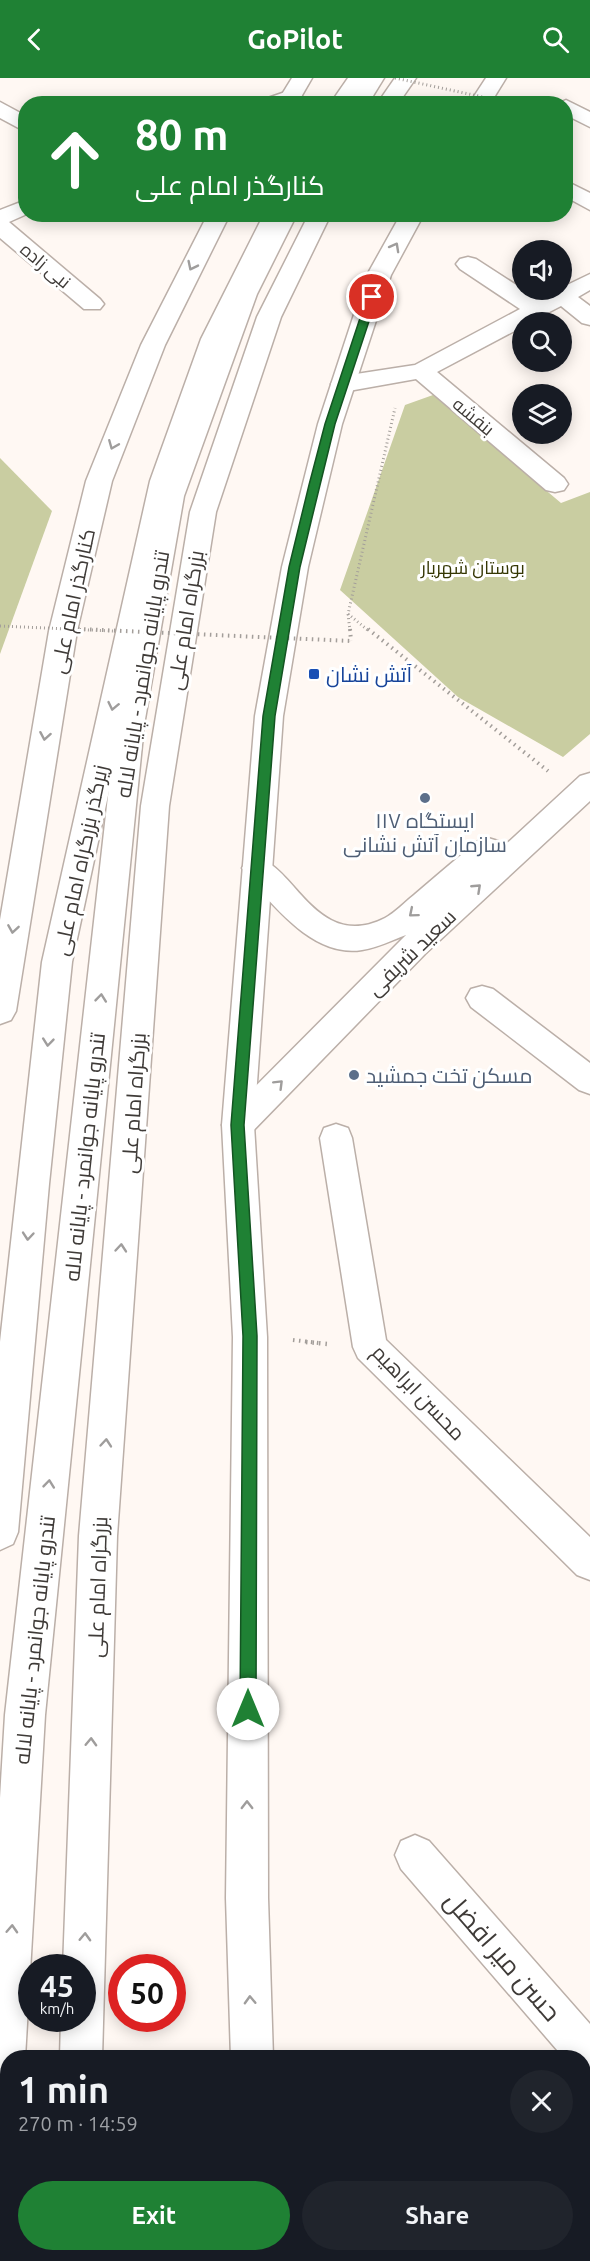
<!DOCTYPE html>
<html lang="en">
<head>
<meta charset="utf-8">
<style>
  :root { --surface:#171b24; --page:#20242c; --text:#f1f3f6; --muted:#9ea1a6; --accent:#1f8134 }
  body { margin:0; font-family:Ubuntu,Cairo,sans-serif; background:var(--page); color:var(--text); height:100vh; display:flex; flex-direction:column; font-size:22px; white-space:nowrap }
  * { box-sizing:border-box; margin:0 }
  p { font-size:20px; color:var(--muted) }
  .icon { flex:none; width:33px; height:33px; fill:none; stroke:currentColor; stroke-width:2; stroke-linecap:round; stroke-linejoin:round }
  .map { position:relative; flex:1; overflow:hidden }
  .details { position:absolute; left:0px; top:1972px; width:591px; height:212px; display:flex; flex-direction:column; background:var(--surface); border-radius:24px 24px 0 0; box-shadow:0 3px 15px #0003 }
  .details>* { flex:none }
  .guide { position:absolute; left:18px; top:18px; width:555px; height:126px; border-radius:24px; box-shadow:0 3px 15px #0003; background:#1f8134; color:#fff; overflow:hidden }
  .buttons { position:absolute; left:512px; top:162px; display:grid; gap:12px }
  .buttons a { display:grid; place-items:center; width:60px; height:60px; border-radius:50%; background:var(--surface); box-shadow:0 3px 15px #0003; font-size:30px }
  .speed { position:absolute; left:18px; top:1876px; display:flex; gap:12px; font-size:30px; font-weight:700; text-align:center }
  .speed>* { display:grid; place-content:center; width:78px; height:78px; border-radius:50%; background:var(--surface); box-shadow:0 3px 15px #0003; line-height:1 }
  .speed small { font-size:15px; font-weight:400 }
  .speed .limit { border:9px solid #d22; background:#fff; color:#111 }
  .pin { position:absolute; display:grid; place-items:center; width:51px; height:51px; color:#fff; margin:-26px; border:3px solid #fff; border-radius:50%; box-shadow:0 2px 6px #0007 }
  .me { position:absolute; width:66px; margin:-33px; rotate:0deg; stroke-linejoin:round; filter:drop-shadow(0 0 4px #0008) }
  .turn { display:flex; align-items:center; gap:21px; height:126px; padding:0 18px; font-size:27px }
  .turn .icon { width:78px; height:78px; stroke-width:2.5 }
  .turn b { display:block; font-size:42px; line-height:51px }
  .round { display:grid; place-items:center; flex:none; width:63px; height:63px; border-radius:32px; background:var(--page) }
  .summary { display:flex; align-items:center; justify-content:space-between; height:102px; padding:0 18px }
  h1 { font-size:36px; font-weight:700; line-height:45px }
  .primary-button { display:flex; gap:12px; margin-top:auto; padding:12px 18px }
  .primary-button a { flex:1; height:69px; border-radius:36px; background:var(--accent); color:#fff; font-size:24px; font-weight:700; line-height:69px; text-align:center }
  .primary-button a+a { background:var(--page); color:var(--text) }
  header { display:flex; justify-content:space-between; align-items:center; height:78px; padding:0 18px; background:var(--accent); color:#fff; font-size:27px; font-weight:700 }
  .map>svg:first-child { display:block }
</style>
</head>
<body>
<header><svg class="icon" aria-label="back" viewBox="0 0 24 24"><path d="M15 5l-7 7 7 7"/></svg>GoPilot<svg class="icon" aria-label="search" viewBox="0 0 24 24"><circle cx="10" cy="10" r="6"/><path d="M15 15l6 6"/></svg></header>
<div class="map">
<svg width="590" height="2183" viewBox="0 0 590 2183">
  <rect width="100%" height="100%" fill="#fff8f3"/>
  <!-- green -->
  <g fill="#c9cda1">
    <polygon points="433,317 561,425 590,414 590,656 563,679 458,619 340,512 405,327"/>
    <polygon points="0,380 52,433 0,576"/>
  </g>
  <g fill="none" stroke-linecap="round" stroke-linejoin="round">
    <!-- minor casing -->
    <g stroke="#bbafa8" stroke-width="3">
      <g id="minor">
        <polygon points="364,0 384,0 368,26 347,26"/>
        <path d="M291,12L298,14L302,18C294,30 275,26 263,26L265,21Z"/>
        <polygon points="566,22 590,34 590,49 566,37 566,26 557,26"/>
        <polygon points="0,24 26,38 26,54 0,40"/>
        <polygon points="566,103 590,115 590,132 566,119"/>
        <polygon points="26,122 27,136 9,144 100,221 104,226 100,231 84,231 0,160 0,132"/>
        <polygon points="275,136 297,136 257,216 184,418 144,647 45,1637 25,1980 8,1980 8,2066 0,2069 0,1720 5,1637 116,647 158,418 233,216"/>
        <polygon points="468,179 476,181 538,221 590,196 590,212 578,219 590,228 590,247 582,245 561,228 530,244 522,244 522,249 437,294 564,400 568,406 564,412 555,414 546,412 416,301 343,314 334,311 331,306 334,301 343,298 415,287 520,231 460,191 456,186 460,181"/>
        <path d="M590,695V723L425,876L249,1057L238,1061L227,1057L222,1047L227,1037L406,857C392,862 377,870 362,872C314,880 275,829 247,798L242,790L247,782C290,768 310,878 385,840C395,835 405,824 414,817C435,799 456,781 478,763L488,760L498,763L502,770L580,698Z"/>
        <polygon points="482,908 493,911 590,985 590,1016 579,1012 471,929 466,920 471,911"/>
        <polygon points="336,1046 348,1050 352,1060 386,1262 590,1459 590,1502 577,1497 358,1280 353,1269 320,1060 324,1050"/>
        <polygon points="415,1757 429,1763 590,1946 590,1999 584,1997 584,1980 564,1980 401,1791 395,1777 401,1763"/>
        <polygon points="290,2176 335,2176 337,2183 291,2183"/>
      </g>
    </g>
    <!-- major casing -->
    <g stroke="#bbafa8" stroke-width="3">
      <g id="major">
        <polygon points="292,0 312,0 297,26 276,26"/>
        <polygon points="486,0 506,0 490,26 469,26"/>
        <polygon points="208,136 230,136 165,267 112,403 77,553 16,933 11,942 0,946 0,842 49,553 86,403 141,267"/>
        <polygon points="401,136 424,136 391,197 342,346 308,489 283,638 254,1047 267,1259 268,1820 273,1980 231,1980 226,1820 233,1259 222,1047 255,638 282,489 318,346 367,197"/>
        <polygon points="216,2176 260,2176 261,2183 215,2183"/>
        <polygon points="265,2176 310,2176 311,2183 265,2183"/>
      </g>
    </g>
    <!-- highway casing -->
    <g stroke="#bbafa8" stroke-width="3">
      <g id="highway">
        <polygon points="348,0 369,0 351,26 330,26"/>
        <polygon points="395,0 416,0 398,26 377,26"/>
        <polygon points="264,136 286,136 225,261 176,403 72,884 49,1106 18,1454 13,1466 0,1472 0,1264 42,884 150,403 201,261"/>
        <polygon points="309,136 331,136 281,239 216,434 169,728 117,1458 102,1980 60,1980 61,1941 82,1941 82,1890 63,1890 79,1458 141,728 190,434 257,239"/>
        <polygon points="48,2176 92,2176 93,2183 47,2183"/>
      </g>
    </g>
    <!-- path-far2 -->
    <g stroke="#a39e9a" stroke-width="3" stroke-dasharray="1 3" stroke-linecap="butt">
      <polyline points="348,536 369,553"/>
      <polyline points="350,553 348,536 395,330"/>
    </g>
    <!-- path-far1 -->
    <g stroke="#a39e9a" stroke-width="4" stroke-dasharray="1.5 4.5" stroke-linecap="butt">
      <polyline points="350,551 351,563"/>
      <polyline points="368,551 548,693"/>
      <polyline points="293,1262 319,1265"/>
    </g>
    <!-- path -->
    <polyline stroke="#a39e9a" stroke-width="4.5" stroke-dasharray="1.5 5" stroke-linecap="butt" points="306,1264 328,1266"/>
    <!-- minor -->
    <use href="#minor" fill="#fff" fill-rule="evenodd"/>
    <!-- major -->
    <use href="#major" fill="#fff" fill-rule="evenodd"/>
    <!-- highway -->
    <use href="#highway" fill="#fff" fill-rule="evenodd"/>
    <!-- path-bridge-far1 -->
    <g stroke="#a39e9a" stroke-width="3" stroke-dasharray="1 3" stroke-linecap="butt">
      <polyline points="395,0 515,26"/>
      <polyline points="0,548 113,553"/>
    </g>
    <!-- path-bridge -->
    <polyline stroke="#a39e9a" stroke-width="4" stroke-dasharray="1.5 4.5" stroke-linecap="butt" points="78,551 351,563"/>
  </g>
  <!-- one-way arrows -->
  <defs><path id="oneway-chevron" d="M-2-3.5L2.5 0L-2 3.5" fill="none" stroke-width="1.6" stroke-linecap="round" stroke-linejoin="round" transform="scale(1.5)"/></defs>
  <g stroke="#9f9d9c">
    <use href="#oneway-chevron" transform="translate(395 169) rotate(-61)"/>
    <use href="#oneway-chevron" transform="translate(192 188) rotate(116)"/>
    <use href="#oneway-chevron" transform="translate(113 367) rotate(112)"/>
    <use href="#oneway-chevron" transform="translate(113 628) rotate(102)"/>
    <use href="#oneway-chevron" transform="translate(45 658) rotate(100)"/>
    <use href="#oneway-chevron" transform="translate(477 810) rotate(-43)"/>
    <use href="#oneway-chevron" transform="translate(413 835) rotate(140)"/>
    <use href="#oneway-chevron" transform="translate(13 851) rotate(99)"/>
    <use href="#oneway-chevron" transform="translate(101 920) rotate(-84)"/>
    <use href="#oneway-chevron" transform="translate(48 964) rotate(96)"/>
    <use href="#oneway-chevron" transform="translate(279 1006) rotate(-45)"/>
    <use href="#oneway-chevron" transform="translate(28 1158) rotate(95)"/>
    <use href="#oneway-chevron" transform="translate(121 1170) rotate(-85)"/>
    <use href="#oneway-chevron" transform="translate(106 1365) rotate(-85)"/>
    <use href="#oneway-chevron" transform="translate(49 1406) rotate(-84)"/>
    <use href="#oneway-chevron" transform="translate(91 1664) rotate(-88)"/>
    <use href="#oneway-chevron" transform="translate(247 1727) rotate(-90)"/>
    <use href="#oneway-chevron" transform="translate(12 1851) rotate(-87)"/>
    <use href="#oneway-chevron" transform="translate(85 1859) rotate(-88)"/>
    <use href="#oneway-chevron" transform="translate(250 1922) rotate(-92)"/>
  </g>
  <!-- route -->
  <polygon fill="#1f8134" stroke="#145422" stroke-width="1.5" points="372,216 377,219 335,346 320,407 300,489 275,638 244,1047 257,1258 256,1631 254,1636 248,1639 243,1636 240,1631 243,1258 231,1047 263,638 289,489 309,407 325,346 367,219"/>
  <!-- markers -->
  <rect fill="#1a4fb4" stroke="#fff" stroke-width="2" x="308" y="590" width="12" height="12" rx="3"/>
  <g fill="#5c6f8a" stroke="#fff" stroke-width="2">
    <circle cx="425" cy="720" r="6"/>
    <circle cx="354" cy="997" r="6"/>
  </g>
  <g text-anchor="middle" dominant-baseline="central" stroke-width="6" stroke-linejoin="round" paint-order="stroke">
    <!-- far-street labels -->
    <g font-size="18" fill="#3f3b38" stroke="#fff">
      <text transform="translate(46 187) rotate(40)">نبی زاده</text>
      <text transform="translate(474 338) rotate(40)">بنفشه</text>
    </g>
    <!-- far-park labels -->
    <g font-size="18" fill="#353704" stroke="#fff">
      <text x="473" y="489">بوستان شهریار</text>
    </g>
    <!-- street labels -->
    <g font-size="21" fill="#3f3b38" stroke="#fff">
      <text transform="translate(72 523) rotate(-78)">کنارگذر امام علی</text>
      <text transform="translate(185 542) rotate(-81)">بزرگراه امام علی</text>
      <text transform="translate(142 596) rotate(-81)">تندرو پایانه جوانمرد - پایانه لاله</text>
      <text transform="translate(80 782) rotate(-78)">زیرگذر بزرگراه امام علی</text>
      <text transform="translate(411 874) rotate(-44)">سعید شریفی</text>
      <text transform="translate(133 1025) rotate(-86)">بزرگراه امام علی</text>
      <text transform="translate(84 1079) rotate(-84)">تندرو پایانه جوانمرد - پایانه لاله</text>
      <text transform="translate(419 1314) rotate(46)">محسن ابراهیم</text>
      <text transform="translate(97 1509) rotate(-88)">بزرگراه امام علی</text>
      <text transform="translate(34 1562) rotate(-84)">تندرو پایانه جوانمرد - پایانه لاله</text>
    </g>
    <!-- transit labels -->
    <g font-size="21" fill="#164399" stroke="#fff" text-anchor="start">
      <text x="326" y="596">آتش نشان</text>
    </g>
    <!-- service labels -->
    <g font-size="21" fill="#4e5e75" stroke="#fff">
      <text x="425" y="742">ایستگاه ۱۱۷<tspan x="425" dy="24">سازمان آتش نشانی</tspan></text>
      <text x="366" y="997" text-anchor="start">مسکن تخت جمشید</text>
    </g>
    <!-- near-street labels -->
    <g font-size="26" fill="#3f3b38" stroke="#fff">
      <text transform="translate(503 1878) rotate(49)">حسن میر افضل</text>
    </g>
  </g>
</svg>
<div class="buttons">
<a><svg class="icon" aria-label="sound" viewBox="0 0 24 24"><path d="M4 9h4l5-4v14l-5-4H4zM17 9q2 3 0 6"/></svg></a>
<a><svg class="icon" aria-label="search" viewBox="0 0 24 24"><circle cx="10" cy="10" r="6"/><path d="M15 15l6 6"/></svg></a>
<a><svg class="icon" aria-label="layers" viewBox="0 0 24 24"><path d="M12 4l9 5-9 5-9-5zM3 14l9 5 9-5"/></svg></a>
</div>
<div class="speed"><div>45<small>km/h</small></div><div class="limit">50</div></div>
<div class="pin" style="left:372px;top:219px;background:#d93025"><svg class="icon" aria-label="arrive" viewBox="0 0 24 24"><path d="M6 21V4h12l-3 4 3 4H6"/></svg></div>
<svg class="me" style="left:248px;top:1631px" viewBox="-20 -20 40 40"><circle r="19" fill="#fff"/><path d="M0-13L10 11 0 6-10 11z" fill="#1f8134"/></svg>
<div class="guide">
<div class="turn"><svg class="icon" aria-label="ahead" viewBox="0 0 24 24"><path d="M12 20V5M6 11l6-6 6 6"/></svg><div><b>80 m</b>کنارگذر امام علی</div></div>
</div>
<section class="details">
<div class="summary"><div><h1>1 min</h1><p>270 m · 14:59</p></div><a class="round"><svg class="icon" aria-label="close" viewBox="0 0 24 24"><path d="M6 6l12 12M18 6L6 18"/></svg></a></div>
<div class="primary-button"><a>Exit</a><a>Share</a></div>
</section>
</div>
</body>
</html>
